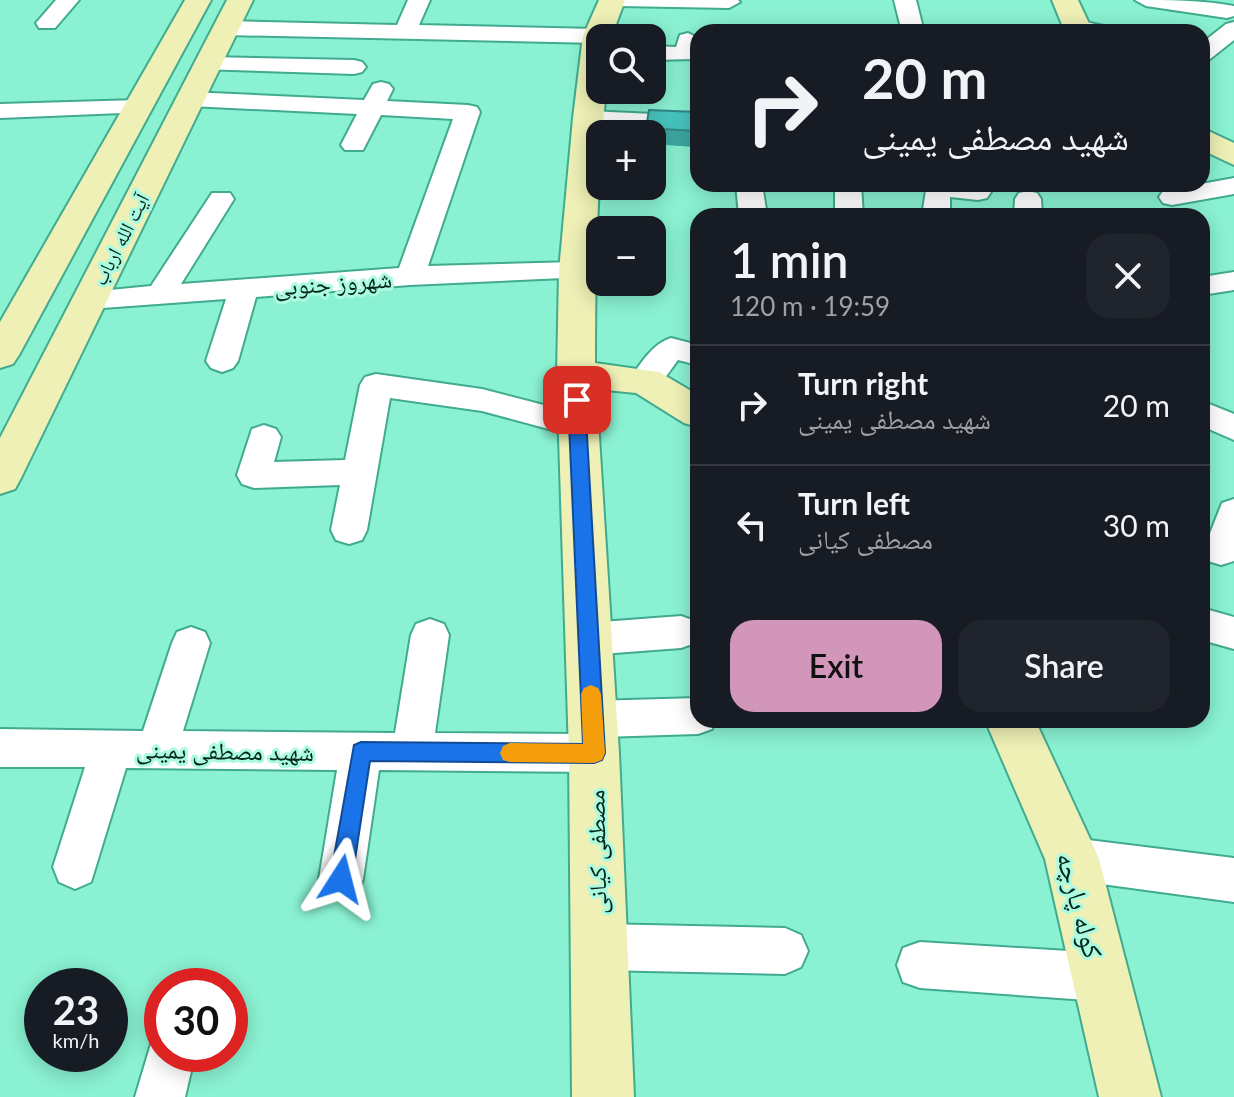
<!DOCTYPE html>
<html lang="en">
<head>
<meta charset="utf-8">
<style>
  :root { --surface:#171b24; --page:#20242c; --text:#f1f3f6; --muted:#9ea1a6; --line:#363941; --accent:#d196ba }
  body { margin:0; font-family:Lato,"Noto Naskh Arabic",sans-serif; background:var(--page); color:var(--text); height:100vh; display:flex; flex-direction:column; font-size:30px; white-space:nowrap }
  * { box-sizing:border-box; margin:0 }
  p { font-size:26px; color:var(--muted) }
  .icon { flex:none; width:44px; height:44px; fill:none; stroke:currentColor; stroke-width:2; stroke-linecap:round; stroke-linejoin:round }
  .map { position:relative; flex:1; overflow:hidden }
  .details { position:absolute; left:690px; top:208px; width:520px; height:520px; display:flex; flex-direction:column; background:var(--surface); border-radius:24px; box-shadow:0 4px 20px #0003 }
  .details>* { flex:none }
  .top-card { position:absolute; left:690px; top:24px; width:520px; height:168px; border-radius:24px; box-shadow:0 4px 20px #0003; background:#171b24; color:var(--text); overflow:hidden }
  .controls { position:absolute; left:586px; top:24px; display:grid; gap:16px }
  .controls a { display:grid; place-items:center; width:80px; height:80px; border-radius:16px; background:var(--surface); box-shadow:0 4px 20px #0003; font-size:40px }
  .speed { position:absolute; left:24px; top:968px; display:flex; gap:16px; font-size:40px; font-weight:700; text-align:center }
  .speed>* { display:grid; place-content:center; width:104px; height:104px; border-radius:50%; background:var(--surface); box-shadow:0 4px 20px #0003; line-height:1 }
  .speed small { font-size:20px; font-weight:400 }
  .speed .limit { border:12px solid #d22; background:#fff; color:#111 }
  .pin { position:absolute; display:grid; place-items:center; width:68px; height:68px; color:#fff; margin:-34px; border-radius:16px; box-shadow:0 4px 12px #0006 }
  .me { position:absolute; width:88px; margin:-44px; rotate:9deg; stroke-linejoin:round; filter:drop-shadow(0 0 6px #0008) }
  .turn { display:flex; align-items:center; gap:28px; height:168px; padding:0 40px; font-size:36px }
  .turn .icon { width:104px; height:104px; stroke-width:2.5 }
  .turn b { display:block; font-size:56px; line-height:68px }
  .round { display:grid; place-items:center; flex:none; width:84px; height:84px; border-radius:24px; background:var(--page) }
  .head { display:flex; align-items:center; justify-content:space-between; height:136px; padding:0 40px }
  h1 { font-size:48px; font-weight:600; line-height:60px }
  .primary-button { display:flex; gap:16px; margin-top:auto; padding:16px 40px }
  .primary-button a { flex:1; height:92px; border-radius:24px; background:var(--accent); color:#111; font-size:32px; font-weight:600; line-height:92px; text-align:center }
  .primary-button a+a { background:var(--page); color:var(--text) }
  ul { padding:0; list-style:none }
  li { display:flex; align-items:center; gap:24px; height:120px; padding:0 40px; border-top:2px solid var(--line) }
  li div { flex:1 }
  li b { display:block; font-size:30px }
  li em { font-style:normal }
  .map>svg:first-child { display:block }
</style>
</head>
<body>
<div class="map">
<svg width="1234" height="1097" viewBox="0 0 1234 1097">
  <rect width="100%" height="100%" fill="#8af2d2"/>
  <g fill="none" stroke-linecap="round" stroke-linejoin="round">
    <!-- street casing -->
    <g stroke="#40ab8e" stroke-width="4">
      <g id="street">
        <polygon points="56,0 79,0 55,28 39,28 36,23"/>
        <polygon points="408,0 430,0 419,25 597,29 608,36 600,38 597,43 226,35 215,28 226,21 397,25"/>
        <polygon points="607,0 738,0 740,2 729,8 618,6"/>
        <polygon points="894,0 916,0 924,32 902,32"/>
        <path d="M1135,0C1168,0 1202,0 1234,6V16L1227,18L1146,6Z"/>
        <polygon points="1077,20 1108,27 1111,32 1069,32 1066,27 1069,22"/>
        <polygon points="1234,22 1234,40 1210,59 1202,61 1202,43 1226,24"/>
        <polygon points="688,33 698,38 695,59 652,60 652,46 676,47 680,35"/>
        <polygon points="207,57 354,60 362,62 366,67 362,72 354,74 199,69 195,64 199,59"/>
        <polygon points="381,82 389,84 393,89 387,101 468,105 477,107 480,112 428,266 577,262 587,265 591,271 587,277 410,285 256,297 238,361 233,368 222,372 211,368 206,361 226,299 89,309 79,307 74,300 79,293 151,286 212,193 230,193 234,199 181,284 399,268 453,119 381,115 363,150 345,150 341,145 357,114 190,106 181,104 178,99 181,94 190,92 364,100 373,84"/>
        <polygon points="138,100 147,102 150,107 147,112 0,118 0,104"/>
        <polygon points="588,111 698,116 698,130 579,123 576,118 579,113"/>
        <polygon points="1234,178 1234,194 1172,205 1163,203 1159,197 1163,191"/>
        <polygon points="736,184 762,184 767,216 739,216"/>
        <polygon points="835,184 861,184 863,216 835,216"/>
        <polygon points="927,184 987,186 991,192 987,198 978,200 950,197 950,216 922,216"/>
        <polygon points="1028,191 1037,193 1041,199 1042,216 1014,216 1015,199 1019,193"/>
        <polygon points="1234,272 1234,290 1202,295 1202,277"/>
        <path d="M671,338L698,345V365L678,360C665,377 657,395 634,389L629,381C639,365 653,343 671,338Z"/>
        <polygon points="376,374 482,389 590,417 594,425 590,433 578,437 482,411 390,398 367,530 362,540 349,544 336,540 331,530 340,485 254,488 242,484 237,475 252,429 264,425 276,429 281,437 274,462 345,460 360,385 365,377"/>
        <polygon points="1202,401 1234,414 1234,440 1202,426"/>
        <polygon points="1234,499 1234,561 1221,565 1208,561 1203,551 1222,503"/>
        <polygon points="1202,608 1234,617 1234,649 1202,640"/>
        <polygon points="681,616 695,621 698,628 695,643 681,648 588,655 574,650 569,639 574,628 588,623"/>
        <polygon points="430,619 444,624 449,635 435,733 584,734 578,732 572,719 578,706 592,701 698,698 698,720 716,720 712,729 698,734 601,737 609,740 615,753 609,766 594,772 379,770 363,879 357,894 341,901 325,894 319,879 337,770 126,768 91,882 75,889 59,882 53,867 85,767 0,767 0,729 143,731 172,643 177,632 191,627 205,632 210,643 183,731 395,733 411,635 416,624"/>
        <polygon points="1072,838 1234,858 1234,902 1072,880 1056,874 1050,859 1056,844"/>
        <polygon points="599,924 785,928 801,935 808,951 801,967 785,974 599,970 583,963 576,947 583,931"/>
        <polygon points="920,942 1101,953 1118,960 1125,977 1118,994 1101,1001 920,988 903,982 897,965 903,948"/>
        <polygon points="162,1033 162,1054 195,1054 185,1097 135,1097 153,1037"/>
      </g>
    </g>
    <!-- secondary casing -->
    <g stroke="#40ab8e" stroke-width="4">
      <g id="secondary">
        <polygon points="185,0 211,0 19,355 13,364 0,368 0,322"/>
        <polygon points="227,0 253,0 21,478 15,489 0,494 0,438"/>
        <path d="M599,0H625L611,38H600V90H606C597,178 595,271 595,363L659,372L698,395V427L684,423L636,393L596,389L619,753L634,1097H572L569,753L557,374L559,271L573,118L583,36Z"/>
        <polygon points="1052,0 1078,0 1093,32 1065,32"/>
        <polygon points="1202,128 1234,143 1234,165 1202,150"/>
        <polygon points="985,720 1035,720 1091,841 1099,859 1161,1097 1099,1097 1045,859"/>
      </g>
    </g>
    <!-- street -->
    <use href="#street" fill="#fff" fill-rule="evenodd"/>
    <!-- secondary -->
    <use href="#secondary" fill="#eef0b6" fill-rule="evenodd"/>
  </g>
  <!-- wall -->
  <polygon fill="#3da8a3" points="697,112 694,147 652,144 652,134 646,134 646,128"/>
  <!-- building -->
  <polygon fill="#47c3be" stroke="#328885" stroke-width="2" points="649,110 697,112 695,131 646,128"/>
  <!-- route -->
  <polygon fill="#1a73e8" stroke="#114b97" stroke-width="2" points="577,394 585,400 605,753 602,760 594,763 370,761 352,879 349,887 341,890 333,887 330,879 354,745 361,742 583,744 568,400"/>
  <!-- slow -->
  <polygon fill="#f59e0b" points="591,685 598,688 601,694 605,753 602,760 594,763 510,762 503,760 500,753 503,746 510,743 583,744 581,694 584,688"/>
  <g text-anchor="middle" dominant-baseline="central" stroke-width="6" stroke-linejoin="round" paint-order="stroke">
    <!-- far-street labels -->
    <g font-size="20" fill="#03251c" stroke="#abfbe0">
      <text transform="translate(120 239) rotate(-63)">آیت الله ارباب</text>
    </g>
    <!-- street labels -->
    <g font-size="24" fill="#03251c" stroke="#abfbe0">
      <text transform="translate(333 282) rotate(-4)">شهروز جنوبی</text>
      <text transform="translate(225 750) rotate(1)">شهید مصطفی یمینی</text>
      <text transform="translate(596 852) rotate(-91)">مصطفی کیانی</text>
    </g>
    <!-- near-street labels -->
    <g font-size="28" fill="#03251c" stroke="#abfbe0">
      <text transform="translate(1081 905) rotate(75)">کوله پارچه</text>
    </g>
  </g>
</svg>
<div class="controls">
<a><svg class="icon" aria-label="search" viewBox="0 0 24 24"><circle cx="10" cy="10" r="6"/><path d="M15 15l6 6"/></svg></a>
<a>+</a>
<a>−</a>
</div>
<div class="speed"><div>23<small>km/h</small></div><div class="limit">30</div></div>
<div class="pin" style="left:577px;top:400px;background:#d93025"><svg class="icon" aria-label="arrive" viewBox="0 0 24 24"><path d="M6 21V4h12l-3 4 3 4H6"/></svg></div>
<svg class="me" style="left:341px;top:879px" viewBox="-20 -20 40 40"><path d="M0-17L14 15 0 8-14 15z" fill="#1a73e8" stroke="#fff" stroke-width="4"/></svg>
<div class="top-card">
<div class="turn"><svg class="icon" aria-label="right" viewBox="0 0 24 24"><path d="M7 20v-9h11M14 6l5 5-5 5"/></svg><div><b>20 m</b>شهید مصطفی یمینی</div></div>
</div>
<section class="details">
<div class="head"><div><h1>1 min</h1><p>120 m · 19:59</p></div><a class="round"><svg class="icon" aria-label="close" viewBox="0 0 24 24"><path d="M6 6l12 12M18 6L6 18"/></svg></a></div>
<ul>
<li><svg class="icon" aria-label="right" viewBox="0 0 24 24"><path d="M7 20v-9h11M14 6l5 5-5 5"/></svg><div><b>Turn right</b><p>شهید مصطفی یمینی</p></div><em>20 m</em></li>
<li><svg class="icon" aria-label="left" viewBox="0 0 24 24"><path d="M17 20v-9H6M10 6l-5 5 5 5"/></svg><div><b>Turn left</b><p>مصطفی کیانی</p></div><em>30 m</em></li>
</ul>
<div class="primary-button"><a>Exit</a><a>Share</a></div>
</section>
</div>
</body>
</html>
